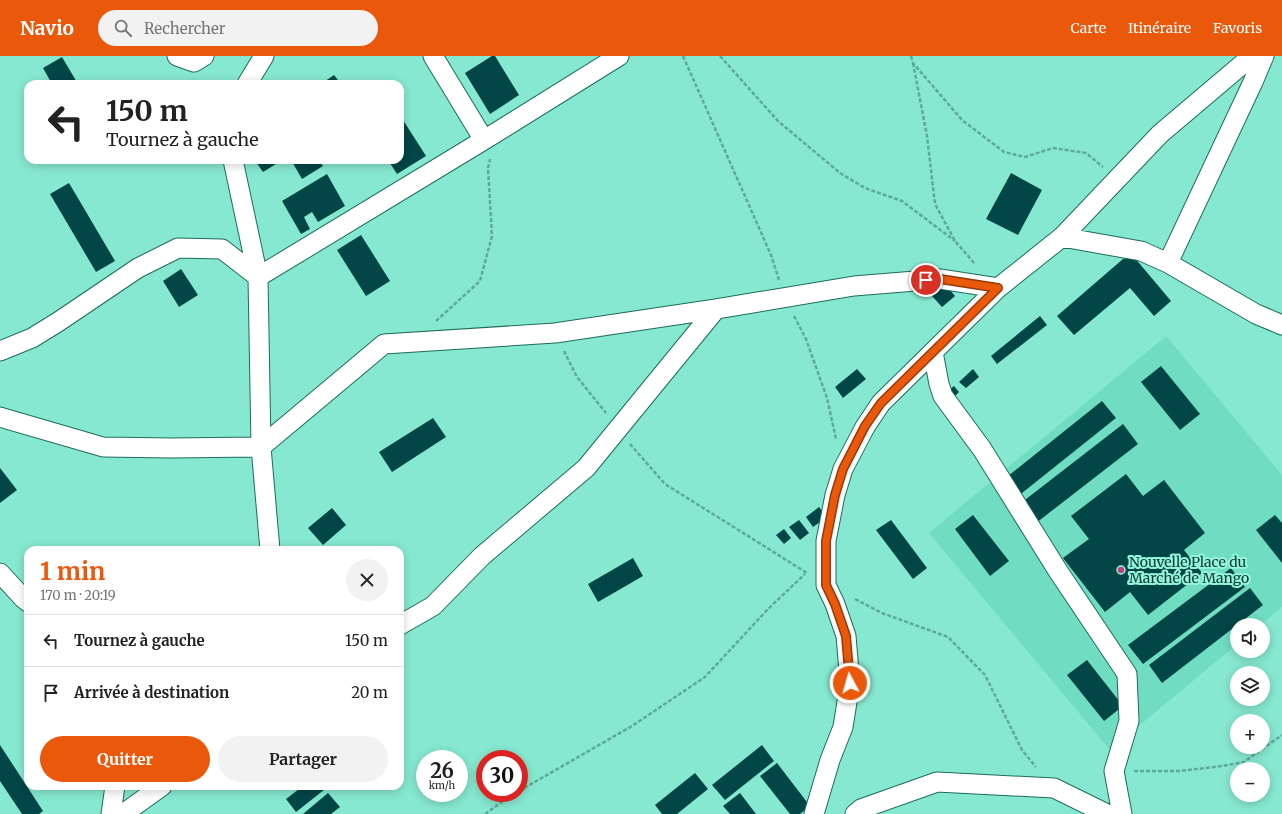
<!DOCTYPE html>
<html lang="fr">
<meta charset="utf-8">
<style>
body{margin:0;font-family:Merriweather,serif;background:#f2f2f2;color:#222;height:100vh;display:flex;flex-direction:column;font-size:15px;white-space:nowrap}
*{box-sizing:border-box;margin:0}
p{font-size:13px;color:#767676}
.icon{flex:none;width:22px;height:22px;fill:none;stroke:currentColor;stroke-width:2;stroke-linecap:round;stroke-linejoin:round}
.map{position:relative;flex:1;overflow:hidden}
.drawer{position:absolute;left:24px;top:490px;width:380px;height:244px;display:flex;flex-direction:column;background:#fff;border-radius:12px;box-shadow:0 2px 10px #0003}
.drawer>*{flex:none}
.banner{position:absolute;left:24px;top:24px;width:380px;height:84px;border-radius:12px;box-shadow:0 2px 10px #0003;background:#fff;color:#222;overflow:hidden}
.controls{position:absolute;left:1230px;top:562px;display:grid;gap:8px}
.controls a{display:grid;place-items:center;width:40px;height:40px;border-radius:50%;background:#fff;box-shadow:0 2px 10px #0003;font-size:20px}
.speed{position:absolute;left:416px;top:694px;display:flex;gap:8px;font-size:20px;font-weight:700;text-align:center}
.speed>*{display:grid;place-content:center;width:52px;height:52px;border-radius:50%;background:#fff;box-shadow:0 2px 10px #0003;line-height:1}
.speed small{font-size:10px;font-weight:400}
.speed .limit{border:6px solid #d22;background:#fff;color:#111}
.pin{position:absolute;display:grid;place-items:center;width:34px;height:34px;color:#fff;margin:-17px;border:2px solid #fff;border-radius:50%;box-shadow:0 1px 4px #0007}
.me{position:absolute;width:44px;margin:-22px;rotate:354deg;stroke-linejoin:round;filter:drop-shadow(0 0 3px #0008)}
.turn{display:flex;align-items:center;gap:14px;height:84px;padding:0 16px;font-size:18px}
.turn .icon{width:52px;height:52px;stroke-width:2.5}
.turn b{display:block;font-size:28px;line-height:34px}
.round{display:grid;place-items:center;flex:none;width:42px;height:42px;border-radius:21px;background:#f2f2f2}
.head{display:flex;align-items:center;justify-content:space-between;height:68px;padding:0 16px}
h1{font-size:24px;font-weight:700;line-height:30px;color:#ea580c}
.primary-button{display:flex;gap:8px;margin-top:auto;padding:8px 16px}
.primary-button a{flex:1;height:46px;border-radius:24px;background:#ea580c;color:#fff;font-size:16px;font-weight:700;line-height:46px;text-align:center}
.primary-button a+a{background:#f2f2f2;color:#222}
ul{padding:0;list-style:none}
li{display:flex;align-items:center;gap:12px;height:52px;padding:0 16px;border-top:1px solid #e0e0e0}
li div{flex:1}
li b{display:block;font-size:15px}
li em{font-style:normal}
header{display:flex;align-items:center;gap:24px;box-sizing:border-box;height:56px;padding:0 20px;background:#ea580c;color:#fff}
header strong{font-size:19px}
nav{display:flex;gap:22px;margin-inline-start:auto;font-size:14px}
.search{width:280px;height:36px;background:#f2f2f2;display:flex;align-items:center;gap:10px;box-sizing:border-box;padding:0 14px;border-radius:22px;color:#767676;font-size:15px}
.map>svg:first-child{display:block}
</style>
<header>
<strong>Navio</strong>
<div class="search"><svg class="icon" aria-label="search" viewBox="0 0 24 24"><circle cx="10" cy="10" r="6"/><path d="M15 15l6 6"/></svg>Rechercher</div>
<nav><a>Carte</a><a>Itinéraire</a><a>Favoris</a></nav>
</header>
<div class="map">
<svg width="1282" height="758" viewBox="0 0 1282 758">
<rect width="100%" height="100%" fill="#86e8d0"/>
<path fill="#70dcc2" d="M1166,280L1282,419V551L1260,569H1237V588L1110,694L929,477Z"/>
<path fill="#034647" d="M492,0H495L519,39L490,58L465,17Z
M62,1L78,28H52L43,12Z
M334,19L341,28H321Z
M403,64L426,100L397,118L388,104H400V66Z
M260,104H273L276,108L263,116L256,106Z
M291,104H319L323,110L302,123Z
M1011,117L1042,134L1018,179L986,163Z
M327,118L345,150L318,166L312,156L304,161L310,173L301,178L282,145Z
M69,127L115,205L96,216L50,138Z
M361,179L390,225L366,240L337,194Z
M1134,201L1171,245L1154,260L1130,232L1074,279L1057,260L1123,203Z
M181,213L198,239L179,251L163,225Z
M946,229L955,240L942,251L932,240Z
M1040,260L1047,269L997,308L991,300Z
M1161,310L1200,358L1180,374L1141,326Z
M857,313L866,323L843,342L835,331Z
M973,313L979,321L966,332L959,326Z
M954,330L959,336L950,345L944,338Z
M1102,345L1116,362L1017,441L1003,424Z
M433,362L446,381L392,416L379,396Z
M1123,368L1138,388L1036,467L1021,447Z
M0,412L17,434L0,447Z
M1126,418L1143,440L1164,424L1205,477L1184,494L1202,517L1148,559L1130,536L1105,556L1063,502L1089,483L1071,460Z
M819,451L827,461L813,471L806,461Z
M332,452L346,469L323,489L308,472Z
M973,459L1009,505L990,520L955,473Z
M1275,459L1282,467V507L1256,474Z
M799,464L809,477L800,484L789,471Z
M891,464L927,512L913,523L876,474Z
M784,473L791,482L784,488L776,479Z
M633,502L643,520L598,546L588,528Z
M1231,512L1245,531L1143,608L1128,589Z
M1250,532L1263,549L1162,627L1149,609Z
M1087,604L1123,650L1104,665L1067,619Z
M0,689L43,755L39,758H22L0,725Z
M762,689L774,705L725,744L712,729Z
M777,707L810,750L800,758H790L760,720Z
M695,717L708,733L677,758H662L655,749Z
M303,730H329L296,756L286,743Z
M328,737L340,751L331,758H303Z
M740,737L756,758H730L723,750Z"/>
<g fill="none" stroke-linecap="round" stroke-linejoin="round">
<g stroke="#1d6c5c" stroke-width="21">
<path id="street" d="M177,0L194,6L204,0
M433,0L484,84
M247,28L264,0
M233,104L258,221L261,391L270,494
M1062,181L1141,195L1168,207L1256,258L1282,269
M1168,207L1253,26L1264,0
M0,295L32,282L58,266L138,212L178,192L222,193L258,221L484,84L619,0
M933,296L939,328L943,340L982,393L1058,515L1127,618L1129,665L1114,715L1122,758
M0,361L103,391L172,392L261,391L384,288L555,277L716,253L854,230L940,223L998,232
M0,517L23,542L28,546
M400,569L433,550L482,500L586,412L716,253
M111,758L115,730
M123,758L162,730
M814,758L830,704L843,671L850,627L846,580L835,548L826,529V485L835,439L843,413L865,371L881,347L998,232L1062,181L1160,78L1252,0
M855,758L861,753L937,726L1054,732L1107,758"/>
</g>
<path stroke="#5cab98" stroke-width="2.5" stroke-dasharray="4 2" stroke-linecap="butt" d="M683,0L771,199L779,224
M720,0L778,65L840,117L865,132L902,145L955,185
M911,0L913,7L962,64L1004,96L1025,101L1053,92L1086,97L1103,111
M913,7L927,80L935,148L955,185L975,208
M794,260L806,283L827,342L836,383
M436,265L480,225L492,180L488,112L490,103
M564,295L577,321L606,357
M630,388L665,428L807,517
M855,543L882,557L948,581L985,619L1022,694L1036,711
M1134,715H1180L1222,710L1244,706L1282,679
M519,735L632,670L705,621L768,553L805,518
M485,758L506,743L516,737"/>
<use href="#street" stroke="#fff" stroke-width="19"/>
</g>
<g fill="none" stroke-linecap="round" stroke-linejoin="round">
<g stroke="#983908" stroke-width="10">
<path id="route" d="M850,627L846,580L835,548L826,529V485L835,439L843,413L865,370L881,347L998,232L940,223L926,224"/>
</g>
<use href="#route" stroke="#ea580c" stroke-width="7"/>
</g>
<circle fill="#c53e7d" stroke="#94f6dd" stroke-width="1.5" cx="1121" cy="514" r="4"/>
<g text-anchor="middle" stroke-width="4" stroke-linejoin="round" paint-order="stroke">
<g font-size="14" fill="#0f3a30" stroke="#94f6dd" text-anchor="start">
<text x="1129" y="511">Nouvelle Place du<tspan x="1129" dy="16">Marché de Mango</tspan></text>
</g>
</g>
</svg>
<div class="controls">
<a><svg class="icon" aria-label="sound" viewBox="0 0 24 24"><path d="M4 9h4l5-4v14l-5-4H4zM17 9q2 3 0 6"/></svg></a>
<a><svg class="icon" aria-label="layers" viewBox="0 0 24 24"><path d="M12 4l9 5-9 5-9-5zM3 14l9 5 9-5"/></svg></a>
<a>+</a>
<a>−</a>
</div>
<div class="speed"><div>26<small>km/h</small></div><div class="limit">30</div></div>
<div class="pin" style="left:926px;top:224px;background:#d93025"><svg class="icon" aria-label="arrive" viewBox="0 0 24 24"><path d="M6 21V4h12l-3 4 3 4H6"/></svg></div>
<svg class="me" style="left:850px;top:627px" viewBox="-20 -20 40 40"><circle r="17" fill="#ea580c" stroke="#fff" stroke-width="3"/><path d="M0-11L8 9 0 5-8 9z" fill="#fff"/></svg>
<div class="banner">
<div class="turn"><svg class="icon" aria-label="left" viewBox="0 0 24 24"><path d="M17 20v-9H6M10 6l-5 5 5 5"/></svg><div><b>150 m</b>Tournez à gauche</div></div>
</div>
<section class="drawer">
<div class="head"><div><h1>1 min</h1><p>170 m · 20:19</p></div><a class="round"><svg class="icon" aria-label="close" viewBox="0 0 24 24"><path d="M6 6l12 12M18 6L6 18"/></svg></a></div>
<ul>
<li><svg class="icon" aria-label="left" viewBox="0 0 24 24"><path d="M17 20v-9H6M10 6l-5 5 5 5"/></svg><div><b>Tournez à gauche</b></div><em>150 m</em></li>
<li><svg class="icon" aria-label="arrive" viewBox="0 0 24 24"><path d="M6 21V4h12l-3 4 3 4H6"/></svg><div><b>Arrivée à destination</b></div><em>20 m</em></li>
</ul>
<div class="primary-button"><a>Quitter</a><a>Partager</a></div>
</section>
</div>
